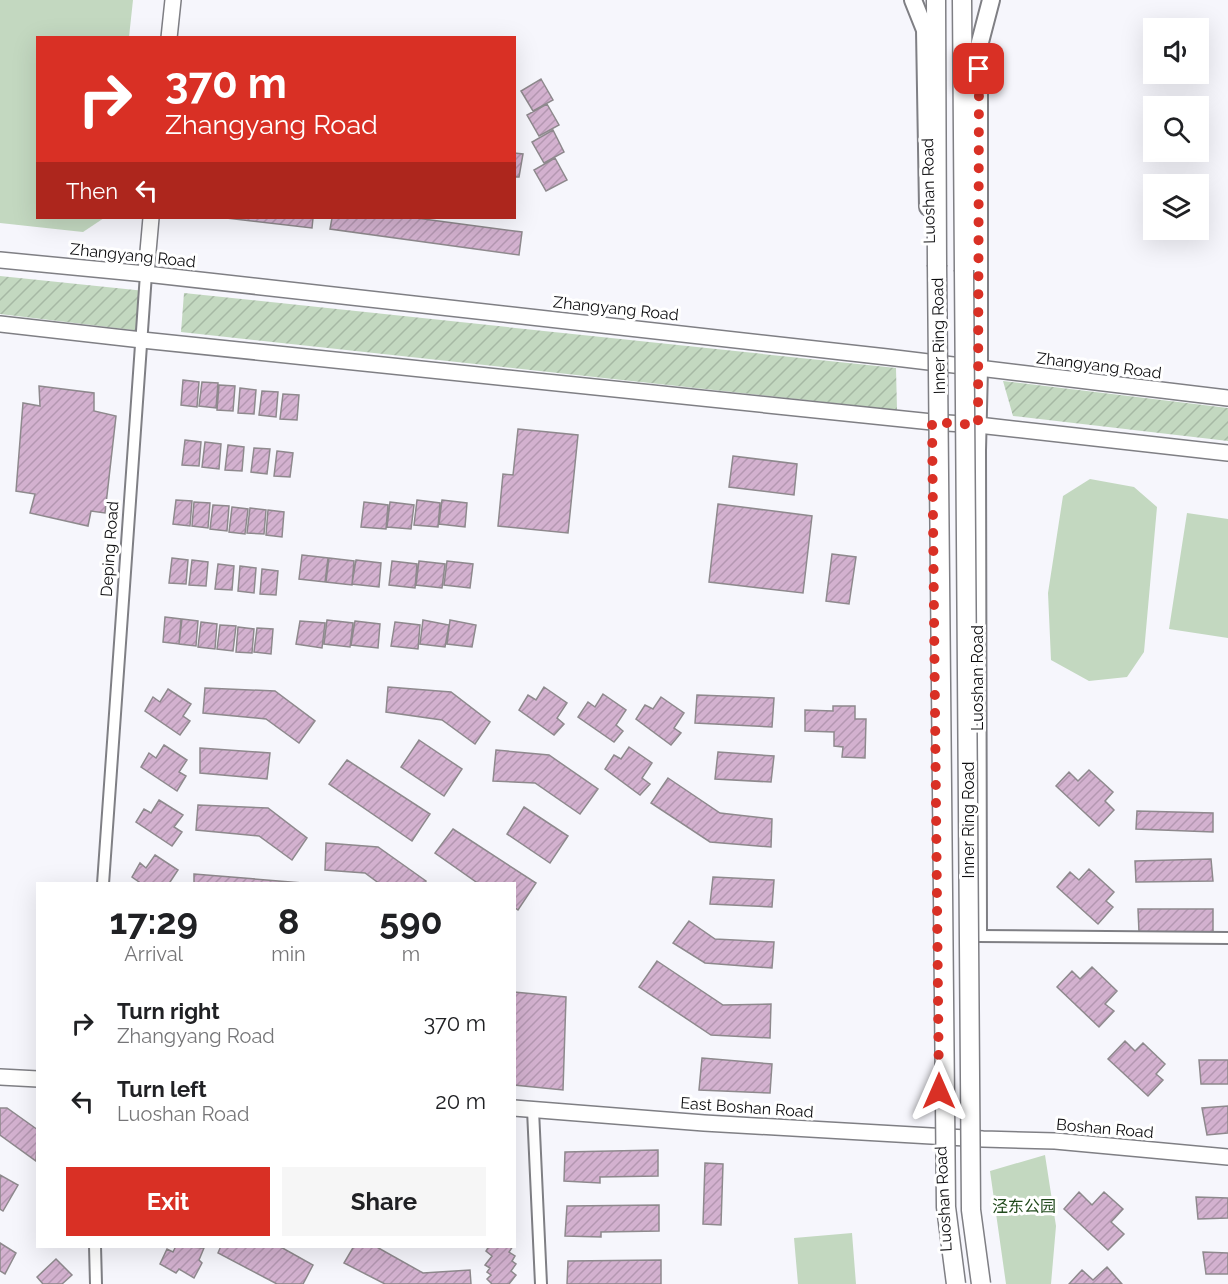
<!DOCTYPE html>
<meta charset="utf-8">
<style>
body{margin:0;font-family:Raleway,"Noto Sans SC",sans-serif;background:#f6f6f6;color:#202124;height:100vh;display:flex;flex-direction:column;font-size:22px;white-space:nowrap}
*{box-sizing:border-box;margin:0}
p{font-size:20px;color:#757577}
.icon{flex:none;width:33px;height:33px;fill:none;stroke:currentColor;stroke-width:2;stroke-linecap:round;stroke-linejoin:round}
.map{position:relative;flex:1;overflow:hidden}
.side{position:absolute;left:36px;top:882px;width:480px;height:366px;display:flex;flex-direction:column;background:#fff;border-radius:0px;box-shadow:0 6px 24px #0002}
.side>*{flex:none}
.top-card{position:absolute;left:36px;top:36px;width:480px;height:183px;border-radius:0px;box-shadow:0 6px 24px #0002;background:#d93025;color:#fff;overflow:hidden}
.fabs{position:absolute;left:1143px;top:18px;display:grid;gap:12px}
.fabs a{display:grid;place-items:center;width:66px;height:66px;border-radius:0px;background:#fff;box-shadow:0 6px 24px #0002;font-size:30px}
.pin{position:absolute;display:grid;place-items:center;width:51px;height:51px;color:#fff;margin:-26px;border-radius:12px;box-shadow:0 3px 9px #0006}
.me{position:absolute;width:66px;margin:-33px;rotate:0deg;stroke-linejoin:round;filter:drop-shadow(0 0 4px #0008)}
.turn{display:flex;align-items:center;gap:21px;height:126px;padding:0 30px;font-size:27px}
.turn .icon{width:78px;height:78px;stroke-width:2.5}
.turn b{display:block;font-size:42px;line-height:51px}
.then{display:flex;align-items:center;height:57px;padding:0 30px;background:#0003;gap:12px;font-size:22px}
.eta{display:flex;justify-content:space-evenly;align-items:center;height:102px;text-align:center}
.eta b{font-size:36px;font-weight:700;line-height:42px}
.cta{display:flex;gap:12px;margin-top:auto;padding:12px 30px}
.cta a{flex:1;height:69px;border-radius:0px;background:#d93025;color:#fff;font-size:24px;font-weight:700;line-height:69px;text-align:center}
.cta a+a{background:#f6f6f6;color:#202124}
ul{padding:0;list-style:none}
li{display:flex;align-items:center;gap:18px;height:78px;padding:0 30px}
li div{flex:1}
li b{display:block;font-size:22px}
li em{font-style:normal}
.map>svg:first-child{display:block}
</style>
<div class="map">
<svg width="1228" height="1284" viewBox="0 0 1228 1284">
<defs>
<pattern id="garden-furrows" width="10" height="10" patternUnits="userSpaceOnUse" patternTransform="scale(1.5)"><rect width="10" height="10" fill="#c3d8c0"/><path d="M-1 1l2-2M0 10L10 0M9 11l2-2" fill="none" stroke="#a6b8a4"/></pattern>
<pattern id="building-hatch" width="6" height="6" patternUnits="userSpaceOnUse" patternTransform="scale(1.5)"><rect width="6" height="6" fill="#d3b1cf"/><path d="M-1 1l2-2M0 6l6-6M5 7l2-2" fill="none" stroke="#b497b1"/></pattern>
</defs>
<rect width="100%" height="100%" fill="#f6f6fc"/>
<path fill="#c3d8c0" d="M0,0H133L129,37L38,38V218H104L83,232L0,223Z
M1090,479L1134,487L1157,507L1144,652L1127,677L1089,681L1051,660L1048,593L1063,496Z
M1187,513L1228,519V638L1169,629Z
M1045,1155L1056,1226L1051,1284H1006L990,1171Z
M852,1233L856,1284H798L794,1238Z"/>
<path fill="url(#garden-furrows)" d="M0,276L145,291L141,331L0,314Z
M184,293L896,368L897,410L181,332Z
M1003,381L1228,408V441L1013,416Z"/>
<path fill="url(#building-hatch)" stroke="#8e898d" stroke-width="1.5" d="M541,79L553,100L533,111L521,91Z
M547,104L559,125L539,136L527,115Z
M553,130L564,152L544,163L532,142Z
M514,153L523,154L519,177H514Z
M555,158L567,180L546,191L534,170Z
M226,218H313L312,228Z
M332,218H416L522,232L519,255L330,229Z
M183,380L199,382L197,407L181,405Z
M202,382L218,383L216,408L199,406Z
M219,385L235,386L233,411L217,410Z
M39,386L94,393V411L116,416L105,513L91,511L88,526L30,513L35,494L16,491L23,403L40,406Z
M240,388L256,390L254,414L238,413Z
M262,391L278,392L276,417L259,415Z
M283,394L299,395L297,420L280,419Z
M518,429L578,435L568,533L498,526L503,474L513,475Z
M185,440L201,442L199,466L182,465Z
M205,442L221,444L219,469L202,467Z
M228,445L244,447L242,471L225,470Z
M254,448L270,449L267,474L251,472Z
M277,451L293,453L290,477L274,476Z
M733,456L797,464L794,495L729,487Z
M176,500L192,501L190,526L173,524Z
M417,500L440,503L438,527L414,525Z
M442,500L467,503L465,527L439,524Z
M194,502L210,503L208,528L192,526Z
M364,502L388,505L386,529L361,527Z
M390,502L414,505L411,529L387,527Z
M718,504L812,516L803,593L709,582Z
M213,505L229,506L227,531L210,529Z
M232,507L248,509L245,534L229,532Z
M250,508L266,510L264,534L247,533Z
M268,510L284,512L282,537L266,535Z
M832,554L856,557L849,604L826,601Z
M302,555L328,558L325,582L299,579Z
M172,558L188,560L186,584L169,583Z
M329,558L354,561L352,585L326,582Z
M192,560L208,562L206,586L189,585Z
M356,560L381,563L379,587L352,584Z
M392,561L417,564L415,588L389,585Z
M419,561L445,564L442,588L416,585Z
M447,561L473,564L470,588L444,585Z
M218,564L234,566L232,590L215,589Z
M240,566L256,568L254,593L238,591Z
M262,569L278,571L276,595L260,594Z
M165,617L181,619L179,644L163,642Z
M182,619L198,621L196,646L179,644Z
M327,620L353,623L350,647L324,644Z
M423,620L449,625L445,647L420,644Z
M450,620L476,625L472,647L447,644Z
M300,621L325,623L322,648L296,644Z
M355,621L380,624L378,648L351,645Z
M201,622L217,624L215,649L198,647Z
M395,622L420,625L418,649L391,646Z
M220,625L236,626L233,651L217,649Z
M238,627L254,629L252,653L236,652Z
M257,628L273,629L271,654L254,652Z
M388,687L451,692L490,722L475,744L442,720L386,712Z
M544,687L567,703L557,718L564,724L554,735L519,710L528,695L536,700Z
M205,688L275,691L315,721L299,743L266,719L203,713Z
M168,689L191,704L183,716L190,721L180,735L145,711L153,697L160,702Z
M603,694L626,710L616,725L623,731L614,742L578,717L588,702L595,707Z
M697,695L774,698L772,727L695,723Z
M661,697L684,713L674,728L681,733L671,745L636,719L645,705L653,709Z
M833,706H855V719H866L865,758L842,757L843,747L834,746V732L805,731V710L833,711Z
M419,740L462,769L444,796L401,767Z
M164,745L187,760L179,772L186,776L177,791L141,767L149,753L156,758Z
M629,747L652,763L642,778L650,784L640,795L605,769L614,755L621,759Z
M200,748L270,753L267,779L200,773Z
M496,750L549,755L598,789L580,814L535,783L493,781Z
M718,752L774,756L771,782L715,779Z
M347,760L430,814L412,841L329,784Z
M1089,770L1113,792L1105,801L1114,810L1099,826L1056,786L1069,772L1078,781Z
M668,778L720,813L772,819L771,847L710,842L651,803Z
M159,800L183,815L174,827L182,832L172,846L136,822L144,809L151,813Z
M198,805L268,808L307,838L292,860L259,836L196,830Z
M524,807L568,836L550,863L507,834Z
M1137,811L1213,813V832L1136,829Z
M453,829L536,883L518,910L514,907V884H479L435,853Z
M326,843L378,847L426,881L423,884H380L365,873L325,870Z
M155,855L178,870L170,882L172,884H142L132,877L140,863L146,868Z
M1211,859L1213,881L1136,882L1135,861Z
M1089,869L1114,892L1106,901L1113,907L1098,924L1057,887L1070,872L1079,880Z
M194,874L303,883L194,884Z
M713,877L774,880L772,907L710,904Z
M1138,909H1213V933L1139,932Z
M689,921L715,939L774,942L772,968L705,963L673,943Z
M657,961L723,1005L771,1004L770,1038L711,1035L639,987Z
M1092,967L1117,991L1105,1004L1114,1011L1099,1027L1057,987L1072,971L1080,979Z
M514,992L566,997L563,1090L514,1085Z
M1125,1041L1135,1051L1143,1043L1165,1064L1156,1074L1163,1080L1148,1096L1108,1059Z
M702,1058L772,1064L770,1093L699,1090Z
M1199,1060H1228V1084H1201Z
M1228,1106V1133L1207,1135L1202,1108Z
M0,1108H7L38,1130L36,1161L0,1135Z
M658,1150V1176L600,1177V1183L564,1181L565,1152Z
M705,1163L723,1164L721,1225L703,1224Z
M0,1175L18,1185L3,1211L0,1209Z
M1079,1192L1092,1205L1104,1192L1123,1209L1111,1222L1124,1234L1108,1250L1064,1209Z
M1196,1197L1228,1198V1218L1198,1219Z
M659,1205V1231L601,1232V1237L565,1236L567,1206Z
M0,1243L16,1253L5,1274L0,1271Z
M176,1246L204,1248L199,1260L202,1263L194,1278L179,1269L176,1273L160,1264L167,1249L173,1252Z
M221,1246H279L313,1265L303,1284H277L218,1253Z
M354,1246H375L423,1273L470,1270L471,1284H385L344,1263Z
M489,1246H513L509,1252L515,1256L512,1261L516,1264L511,1271L516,1275L509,1284H492L487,1279L491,1275L487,1272L490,1268L485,1265L492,1256L486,1251Z
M1203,1252L1228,1253V1274H1206Z
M56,1259L72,1275L62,1284H43L37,1277Z
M661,1260V1284H567L568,1261Z
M1107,1267L1122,1284H1069L1082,1270L1093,1280Z"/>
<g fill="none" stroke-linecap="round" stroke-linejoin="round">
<g stroke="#7f7f84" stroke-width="14">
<path id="street" d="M103,884L146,274
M978,936L1228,938
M533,1110L541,1284
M95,1246L96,1284"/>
</g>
<g stroke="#7f7f84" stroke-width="18">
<path id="secondary" d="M169,38L173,0
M0,260L146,274L887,357L1228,398
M146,274L151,218
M0,324L142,340L932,422L978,425L1228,453
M0,1077L38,1079
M514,1108L704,1123L983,1139L1055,1141L1228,1157"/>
</g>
<g stroke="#7f7f84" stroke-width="20">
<path id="primary" d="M913,0L925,30L928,207
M978,931L977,450L979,369V46L991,0"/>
</g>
<g stroke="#7f7f84" stroke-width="21">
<path id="highway" d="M936,0L937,265
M962,0L964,270"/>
</g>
<use href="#street" stroke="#fff" stroke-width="10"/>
<use href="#secondary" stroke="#fff" stroke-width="15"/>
<use href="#primary" stroke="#fff" stroke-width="16"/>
<use href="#highway" stroke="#fff" stroke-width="18"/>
<g stroke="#7f7f84" stroke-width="21" stroke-linecap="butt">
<path id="highway-bridge" d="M937,265L946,1207L956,1284
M964,270L971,1210L981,1284"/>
</g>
<use href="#highway-bridge" stroke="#fff" stroke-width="18"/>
</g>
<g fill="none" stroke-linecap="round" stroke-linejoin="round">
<path stroke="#d93025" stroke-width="10" stroke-dasharray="0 18" d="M939,1091L932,422L978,425L979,69"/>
</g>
<g text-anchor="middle" stroke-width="6" stroke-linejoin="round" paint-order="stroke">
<g font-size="16" fill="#0d0d0f" stroke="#fff">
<text transform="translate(928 191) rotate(-91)" y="6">Luoshan Road</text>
<text transform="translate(133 255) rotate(6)" y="6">Zhangyang Road</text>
<text transform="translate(616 308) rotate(6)" y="6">Zhangyang Road</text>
<text transform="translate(938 336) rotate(-91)" y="6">Inner Ring Road</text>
<text transform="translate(1099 365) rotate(7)" y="6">Zhangyang Road</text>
<text transform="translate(109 549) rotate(-86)" y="6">Deping Road</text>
<text transform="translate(977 678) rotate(-90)" y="6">Luoshan Road</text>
<text transform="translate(968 820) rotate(-90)" y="6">Inner Ring Road</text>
<text transform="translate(747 1107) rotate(4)" y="6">East Boshan Road</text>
<text transform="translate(1105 1128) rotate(5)" y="6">Boshan Road</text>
<text transform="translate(943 1199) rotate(-93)" y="6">Luoshan Road</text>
</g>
<g font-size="16" fill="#214a1c" stroke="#fff">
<text x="1024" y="1212">泾东公园</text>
</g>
</g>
</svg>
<div class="fabs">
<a><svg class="icon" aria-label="sound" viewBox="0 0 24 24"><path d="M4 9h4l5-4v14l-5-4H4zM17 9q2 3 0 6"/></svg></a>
<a><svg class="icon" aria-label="search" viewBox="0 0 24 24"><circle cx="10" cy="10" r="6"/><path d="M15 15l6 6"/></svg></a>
<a><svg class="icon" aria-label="layers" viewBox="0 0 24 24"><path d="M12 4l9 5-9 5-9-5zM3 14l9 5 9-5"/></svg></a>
</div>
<div class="pin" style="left:979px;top:69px;background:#d93025"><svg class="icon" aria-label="arrive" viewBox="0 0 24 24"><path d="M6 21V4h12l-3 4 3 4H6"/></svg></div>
<svg class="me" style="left:939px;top:1091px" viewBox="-20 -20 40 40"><path d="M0-17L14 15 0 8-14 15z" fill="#d93025" stroke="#fff" stroke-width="4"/></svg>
<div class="top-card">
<div class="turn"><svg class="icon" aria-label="right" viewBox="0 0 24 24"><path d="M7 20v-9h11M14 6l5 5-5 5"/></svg><div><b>370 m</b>Zhangyang Road</div></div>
<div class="then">Then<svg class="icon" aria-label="left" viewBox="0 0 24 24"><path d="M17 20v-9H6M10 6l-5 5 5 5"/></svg></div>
</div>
<section class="side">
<div class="eta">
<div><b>17:29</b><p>Arrival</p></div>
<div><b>8</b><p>min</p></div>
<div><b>590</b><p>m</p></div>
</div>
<ul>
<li><svg class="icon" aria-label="right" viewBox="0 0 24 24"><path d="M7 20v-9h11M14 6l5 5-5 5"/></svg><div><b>Turn right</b><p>Zhangyang Road</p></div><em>370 m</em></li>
<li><svg class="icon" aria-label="left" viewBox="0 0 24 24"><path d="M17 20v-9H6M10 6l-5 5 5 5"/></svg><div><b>Turn left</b><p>Luoshan Road</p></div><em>20 m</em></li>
</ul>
<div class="cta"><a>Exit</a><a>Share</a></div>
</section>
</div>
